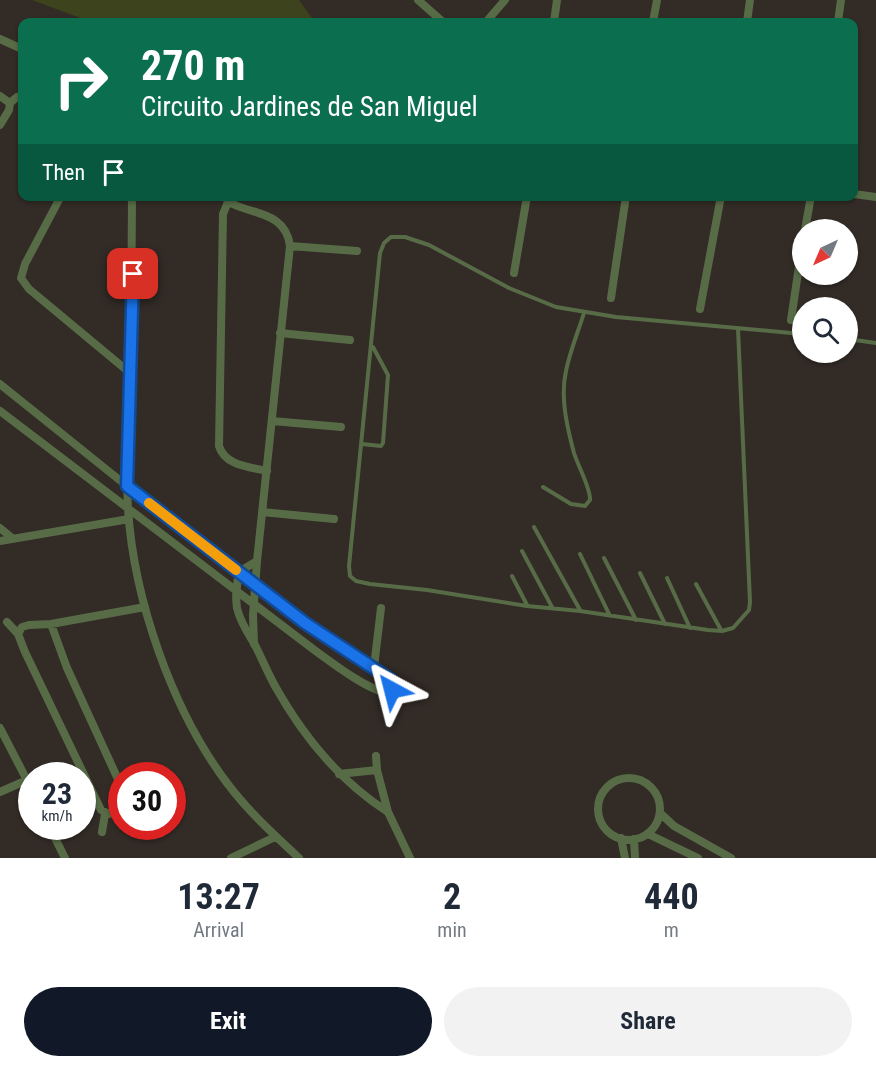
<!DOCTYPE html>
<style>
body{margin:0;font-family:"Roboto Condensed",sans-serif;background:#f2f2f3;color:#1f2937;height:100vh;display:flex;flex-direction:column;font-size:22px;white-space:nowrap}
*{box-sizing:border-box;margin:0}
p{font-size:20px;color:#747a83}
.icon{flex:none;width:33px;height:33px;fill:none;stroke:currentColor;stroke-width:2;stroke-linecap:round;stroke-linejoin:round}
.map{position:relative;height:858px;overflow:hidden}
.panel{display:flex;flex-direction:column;background:#fff;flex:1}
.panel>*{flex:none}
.guide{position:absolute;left:18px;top:18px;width:840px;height:183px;border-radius:12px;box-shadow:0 2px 4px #0004;background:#0b6e4f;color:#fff;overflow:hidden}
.needle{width:39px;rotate:224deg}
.buttons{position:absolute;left:792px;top:219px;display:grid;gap:12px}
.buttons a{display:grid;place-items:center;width:66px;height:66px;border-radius:50%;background:#fff;box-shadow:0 2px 4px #0004;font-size:30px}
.speed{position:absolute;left:18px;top:762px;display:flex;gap:12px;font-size:30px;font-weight:700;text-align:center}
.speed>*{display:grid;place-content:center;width:78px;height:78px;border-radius:50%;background:#fff;box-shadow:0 2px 4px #0004;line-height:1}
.speed small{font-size:15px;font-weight:400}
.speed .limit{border:9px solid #d22;background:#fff;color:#111}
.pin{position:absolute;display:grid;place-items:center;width:51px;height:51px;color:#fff;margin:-26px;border-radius:12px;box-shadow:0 3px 9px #0006}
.me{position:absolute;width:66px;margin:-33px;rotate:322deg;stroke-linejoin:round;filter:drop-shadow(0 0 4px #0008)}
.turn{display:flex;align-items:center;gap:21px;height:126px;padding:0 24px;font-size:27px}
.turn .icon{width:78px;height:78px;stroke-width:2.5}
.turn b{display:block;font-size:42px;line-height:51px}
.then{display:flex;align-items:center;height:57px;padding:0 24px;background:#0003;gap:12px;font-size:22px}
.eta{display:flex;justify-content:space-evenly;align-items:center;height:102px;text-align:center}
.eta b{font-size:36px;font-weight:700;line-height:42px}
.action{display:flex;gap:12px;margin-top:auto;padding:12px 24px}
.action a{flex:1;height:69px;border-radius:36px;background:#111827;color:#fff;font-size:24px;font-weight:700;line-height:69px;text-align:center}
.action a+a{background:#f2f2f3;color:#1f2937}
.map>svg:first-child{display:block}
</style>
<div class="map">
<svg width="876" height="858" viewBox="0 0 876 858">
<rect width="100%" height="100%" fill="#322b26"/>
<path fill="#3d431c" d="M32,0H299L315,22H91Z"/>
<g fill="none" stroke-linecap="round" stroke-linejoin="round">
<path stroke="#576c46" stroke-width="4" d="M738,329L750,602L749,610L733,628L722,631L708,630L580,611L527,606L427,590L370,584L356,581L350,576L349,566L380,253L384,243L391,237H405L429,245L509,288L556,307L616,317L802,334
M848,339L876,343
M362,444L381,446L383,443L388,375L373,347
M543,487L571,504L585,506L590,500C591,489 578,466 574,453C567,427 560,397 566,371C570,351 578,332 584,313
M534,527L580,610
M522,551L552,607
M580,554L610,616
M604,558L636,620
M640,573L665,624
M512,576L527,605
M667,578L690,628
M696,584L721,630"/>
<path stroke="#576c46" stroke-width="8" d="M418,0L443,22
M486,22L505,0
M554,22L557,0
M653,22L657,0
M747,22L750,0
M838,22L841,0
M0,39L22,49
M0,96L10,103
M0,125L9,110L10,103L17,97
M854,194L876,197
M61,196L25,264L21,278L29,289L130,373
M132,196C132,271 131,344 130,418C129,449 126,479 128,509C134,600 172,710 227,783C248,811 273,834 299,858
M224,196C238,217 285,205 290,246L257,561L253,615L254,644
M228,202L223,214L219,446C225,466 250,467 267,471
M805,230L811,196
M290,246L357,251
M514,273L527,196
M611,298L626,196
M700,309L721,196
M791,320L802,246
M280,333L350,340
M0,384L127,486L284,606L327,639L391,679L393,683L392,690L388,693C367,690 331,662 313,649L0,411
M272,421L341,427
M262,512L334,519
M0,528L12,538
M0,541L129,519
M257,561L239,572C237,584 235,595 237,608C240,622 248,633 255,645C262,659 268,673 275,686C303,736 339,781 388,812
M7,622L18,634L25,652L101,810L109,814L122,810
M51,624L67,668L122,788
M18,634L22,627L29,625L51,624L145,607
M374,667L381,608
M0,728L32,790
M376,756L377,770L388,812L410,858
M339,774L377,770
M598 809a31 31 0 1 1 62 0a31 31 0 1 1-62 0Z
M0,792L27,780
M660,813L674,826L731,858
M49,826L65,858
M102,832L105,814
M648,834L698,858
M621,838L625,858
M634,839L635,858
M231,858L275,837"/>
</g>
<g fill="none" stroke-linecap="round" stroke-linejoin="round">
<g stroke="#114b97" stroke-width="15">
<path id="route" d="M133,274L127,486L305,623L390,679L393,683L392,690"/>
</g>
<use href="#route" stroke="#1a73e8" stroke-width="10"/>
<path stroke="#f59e0b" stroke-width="10" d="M149,503L236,570"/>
</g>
</svg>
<div class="buttons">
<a><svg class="needle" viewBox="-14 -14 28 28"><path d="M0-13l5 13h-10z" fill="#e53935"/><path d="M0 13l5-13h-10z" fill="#747a83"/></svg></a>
<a><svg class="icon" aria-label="search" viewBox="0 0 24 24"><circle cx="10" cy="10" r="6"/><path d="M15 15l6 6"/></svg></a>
</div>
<div class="speed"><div>23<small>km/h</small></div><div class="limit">30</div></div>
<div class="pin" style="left:133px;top:274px;background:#d93025"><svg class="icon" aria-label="arrive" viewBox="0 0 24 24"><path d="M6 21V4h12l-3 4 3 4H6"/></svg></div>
<svg class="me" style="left:392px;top:690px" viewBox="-20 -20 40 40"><path d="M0-17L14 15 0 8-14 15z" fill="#1a73e8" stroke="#fff" stroke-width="4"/></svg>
<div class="guide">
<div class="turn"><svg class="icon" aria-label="right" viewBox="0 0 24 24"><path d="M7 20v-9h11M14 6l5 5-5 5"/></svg><div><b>270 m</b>Circuito Jardines de San Miguel</div></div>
<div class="then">Then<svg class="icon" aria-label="arrive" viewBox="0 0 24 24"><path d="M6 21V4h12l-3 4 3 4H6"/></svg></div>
</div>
</div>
<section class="panel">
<div class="eta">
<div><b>13:27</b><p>Arrival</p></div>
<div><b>2</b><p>min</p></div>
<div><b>440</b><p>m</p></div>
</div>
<div class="action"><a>Exit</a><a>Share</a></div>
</section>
